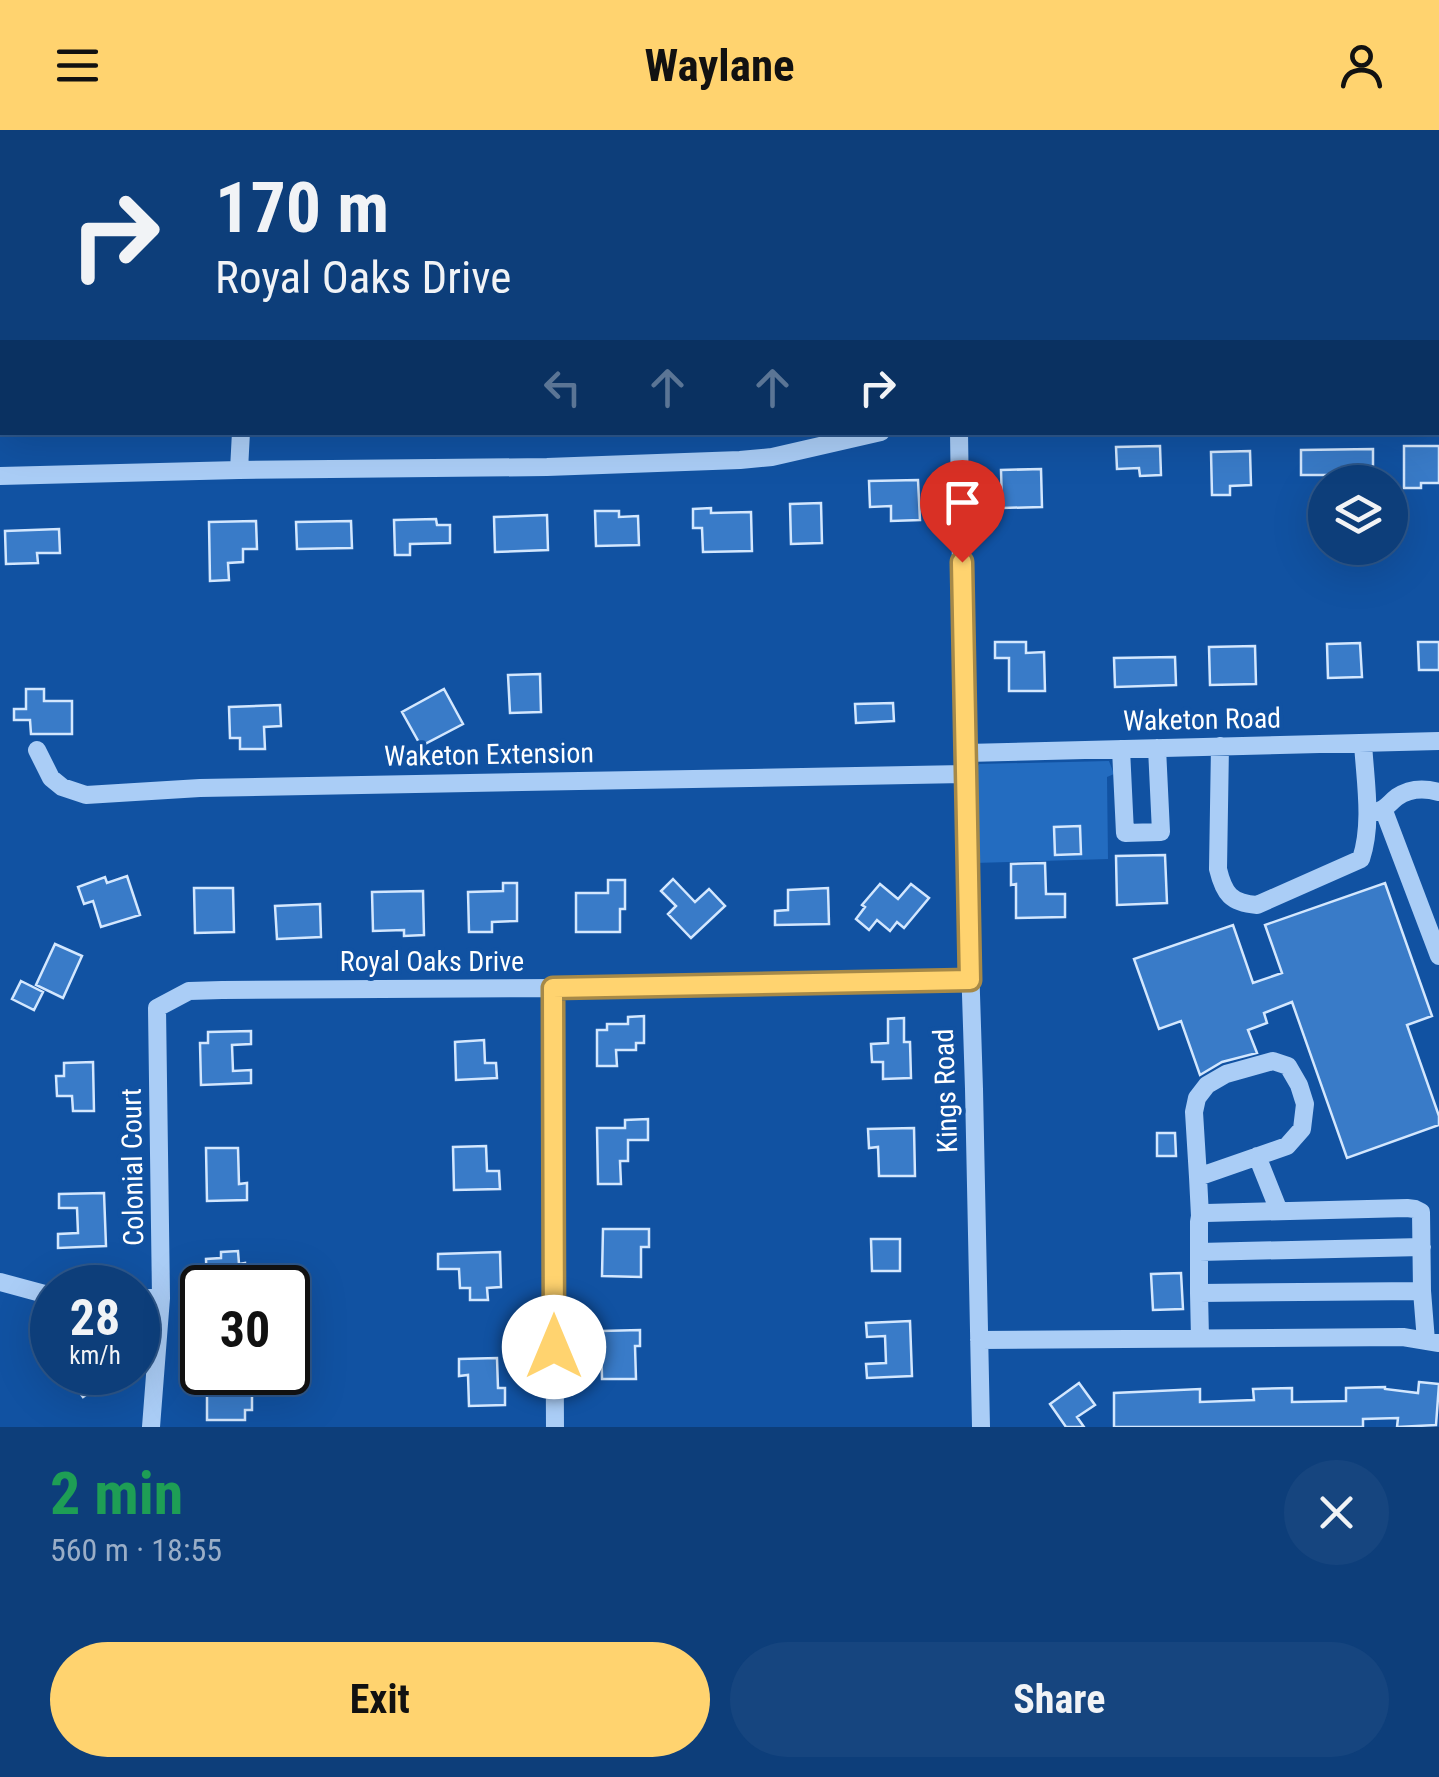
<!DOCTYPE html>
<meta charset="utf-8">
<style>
body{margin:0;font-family:"Roboto Condensed",sans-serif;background:#16457f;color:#f1f3f6;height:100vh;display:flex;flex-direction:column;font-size:38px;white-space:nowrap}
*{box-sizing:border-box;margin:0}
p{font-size:32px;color:#9aaec7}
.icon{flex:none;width:55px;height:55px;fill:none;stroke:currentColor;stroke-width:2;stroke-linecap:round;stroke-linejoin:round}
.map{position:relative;height:1297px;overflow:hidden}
.sheet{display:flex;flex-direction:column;background:#0d3e7a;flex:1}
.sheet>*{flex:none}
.guide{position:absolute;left:0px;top:0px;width:1440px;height:305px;box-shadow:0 10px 40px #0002,0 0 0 2px #2d578b;background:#0d3e7a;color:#f1f3f6;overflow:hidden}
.tools{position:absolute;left:1308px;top:335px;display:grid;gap:20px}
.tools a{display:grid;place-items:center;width:100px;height:100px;border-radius:50%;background:#0d3e7a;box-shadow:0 10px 40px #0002,0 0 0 2px #2d578b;font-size:50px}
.speed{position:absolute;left:30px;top:1135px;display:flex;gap:20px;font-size:50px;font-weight:700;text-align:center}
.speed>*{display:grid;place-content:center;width:130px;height:130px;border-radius:50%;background:#0d3e7a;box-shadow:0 10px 40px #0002,0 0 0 2px #2d578b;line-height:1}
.speed small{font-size:25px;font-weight:400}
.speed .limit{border:5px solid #111;border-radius:15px;background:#fff;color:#111}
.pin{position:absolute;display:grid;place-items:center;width:85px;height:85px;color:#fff;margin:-102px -42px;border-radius:50% 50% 50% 0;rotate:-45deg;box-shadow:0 0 10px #0007}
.pin .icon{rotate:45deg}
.me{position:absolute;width:110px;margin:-55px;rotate:0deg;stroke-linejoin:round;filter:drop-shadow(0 0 8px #0008)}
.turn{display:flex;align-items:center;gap:35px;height:210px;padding:0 50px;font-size:45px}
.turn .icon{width:130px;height:130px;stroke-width:2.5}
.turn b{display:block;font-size:70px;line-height:85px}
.lanes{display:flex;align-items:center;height:95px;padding:0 50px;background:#0003;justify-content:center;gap:50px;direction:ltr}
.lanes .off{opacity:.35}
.round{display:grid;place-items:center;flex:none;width:105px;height:105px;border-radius:52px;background:#16457f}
.headline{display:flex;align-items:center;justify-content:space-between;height:170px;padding:0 50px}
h1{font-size:60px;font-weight:700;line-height:75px;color:#1e9e55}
.action{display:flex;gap:20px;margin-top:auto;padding:20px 50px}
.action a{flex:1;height:115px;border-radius:60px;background:#ffd36f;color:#111;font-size:40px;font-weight:700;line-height:115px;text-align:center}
.action a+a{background:#16457f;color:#f1f3f6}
header{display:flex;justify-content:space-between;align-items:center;height:130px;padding:0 50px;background:#ffd36f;color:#111;font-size:45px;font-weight:700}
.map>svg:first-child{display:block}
</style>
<header><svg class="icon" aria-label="menu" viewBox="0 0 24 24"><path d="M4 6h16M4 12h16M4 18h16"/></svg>Waylane<svg class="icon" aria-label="person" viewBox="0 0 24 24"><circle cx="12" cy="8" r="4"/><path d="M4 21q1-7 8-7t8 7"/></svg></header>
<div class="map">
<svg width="1439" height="1297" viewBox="0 0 1439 1297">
<rect width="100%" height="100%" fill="#1152a2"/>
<path fill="#236cc0" d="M1109,631L1114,644L1107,647L1108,729L974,733L972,647L979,634Z"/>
<path fill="#397bc8" stroke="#d3e7fe" stroke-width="2.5" d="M1160,316L1161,345L1140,346L1139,338L1117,339L1116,317Z
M1404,316H1439V353H1421V358H1404Z
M1373,319V345H1301V320Z
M1250,321L1251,355L1230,356V365H1212L1211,322Z
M1041,339L1042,377L1002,378L1001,340Z
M918,350L920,390L891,391V376L870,377L869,351Z
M821,373L822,413L791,414L790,374Z
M711,378V383L751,382L752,421L703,422L702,398H693V379Z
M595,381H619V387L638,386L639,415L596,416Z
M547,385L548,420L495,422L494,387Z
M436,389L437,395H450V413L410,414V425H395L394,390Z
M256,391L257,419H243V432L228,433L229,450L210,451L209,392Z
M351,391L352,418L297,419L296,392Z
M59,399L60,423H37L38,433L6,434L5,401Z
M995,512H1026V523L1044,522L1045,561H1009V528H995Z
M1418,512H1439V540H1419Z
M1360,513L1362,547L1328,548L1327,514Z
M1255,516L1256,554L1210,555L1209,517Z
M1175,527L1176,555L1115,557L1114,528Z
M540,544L541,582L510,583L508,545Z
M26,559H44V571H72V604H31L30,590H14V579H26Z
M444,559L463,594L421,616L402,582Z
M893,573L894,591L856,593L855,574Z
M280,575L281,596L264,597L265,619H240V608H230L229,577Z
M1080,696L1081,724L1055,725L1054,697Z
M1165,725L1167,773L1117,775L1116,726Z
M1045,733L1046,764H1065V787L1016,788V754L1011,755V734Z
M127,746L140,785L101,797L93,771L84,774L78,757L105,747L107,753Z
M673,749L695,772L709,759L725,776L691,808L668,784L676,776L661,761Z
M608,750H625V779H620V802H576V763H608Z
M503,753H517V791L492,792V802H469L468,762L503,761Z
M1385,753L1432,886L1407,895L1439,986V995L1347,1028L1292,872L1264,883L1267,893L1248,900L1257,923L1222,932L1200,945L1181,891L1159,899L1134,829L1233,795L1253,853L1282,843L1265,795Z
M880,754L898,769L911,754L929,768L904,798L897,792L890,801L877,790L869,800L856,789L865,777L862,775Z
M194,758H233L234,802L195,803Z
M828,758L829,794L775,795V781L788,780V760Z
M423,761L424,805L404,806V800L373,801L372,762Z
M320,774L321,807L277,809L275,776Z
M55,814L82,826L63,868L36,855Z
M21,851L43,862L34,880L12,869Z
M644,886V913H636V920H616L617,936H597V900H607V894H628V887Z
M904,888V912H910L911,948L883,949V932H872L871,914L888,913V889Z
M251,901V914L232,915L233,941L251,940V953L201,955L200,913H208V902Z
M484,910L485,933H496L497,948L456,950L455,912Z
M93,932L94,981H73L72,966H57L56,946H64V933Z
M648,989V1010H628V1031H620L621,1054H598L597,998H625V990Z
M914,998L915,1046H879L878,1017L869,1018L868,999Z
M1157,1003H1175L1176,1026H1157Z
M486,1016L487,1041H499L500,1059L454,1060L453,1017Z
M206,1018H238L239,1054L247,1053V1070L207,1071Z
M104,1063L106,1116L58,1118V1104L78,1103L77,1078H59V1064Z
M603,1099H649V1117H641V1147L602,1146Z
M871,1109H900V1141H872Z
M238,1121L239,1134L245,1133L246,1154H228V1158H207L206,1129L221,1128V1122Z
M500,1122L501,1157L487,1158L488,1170H470V1158H460L459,1139H438V1124Z
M1181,1143L1183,1179L1153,1180L1151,1144Z
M910,1191L912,1246L867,1248L866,1234L886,1233L885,1206L867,1207L866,1193Z
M640,1200V1216H635L636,1249H602L601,1201Z
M497,1228L498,1258H505V1275L469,1276L468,1245L459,1246V1229Z
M65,1242H94L102,1254L83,1267Z
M207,1242H231V1255H252V1280H245V1290H207Z
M1419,1252L1439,1254L1436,1295L1397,1297L1398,1288L1363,1289V1297H1114V1263L1200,1259V1272L1254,1270L1253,1259L1292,1258V1272L1346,1271V1258L1385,1257V1259L1418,1263Z
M1079,1253L1095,1275L1077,1287L1084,1297H1066L1050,1274Z"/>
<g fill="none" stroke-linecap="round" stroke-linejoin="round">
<path stroke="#aacdf6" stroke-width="18" d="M414,0L421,2
M942,0V2
M1273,0V2
M362,2L364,0
M766,2L780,0
M1438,256H1439
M959,302L964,644L974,959L981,1297
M239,340L241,302
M0,346L239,340L547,337L740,330L772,327L881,302
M1220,616L1218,739C1224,764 1231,773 1257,775L1361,729C1373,693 1365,650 1363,613
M1121,619L1125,703L1161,702L1157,618
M37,620L51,648L62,657L86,665L200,658L964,644
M966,623L1439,611
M1384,681L1439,826
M1376,682C1387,679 1389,673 1397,667C1410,658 1425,658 1439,662
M553,858L555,1297
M1257,1026L1279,1081
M1198,1047L1287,1016L1302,999L1305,974L1299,955L1288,936L1273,931L1226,944L1207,955L1197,968L1194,982L1198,1047L1200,1086
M1199,1122L1422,1117
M0,1152L52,1166
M1199,1163V1092L1200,1086L1206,1083L1407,1078L1415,1079L1421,1082L1422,1161
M138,1168H161
M1200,1208L1199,1163L1422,1161L1426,1211
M979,1210L1403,1207L1439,1213
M151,1297L161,1168L157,878L189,861L222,860L553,858L970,850"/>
</g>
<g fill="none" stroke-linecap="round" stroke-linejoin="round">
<g stroke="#a68948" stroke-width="25">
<path id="route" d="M554,1217L553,858L970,850L962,432"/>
</g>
<use href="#route" stroke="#ffd36f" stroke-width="18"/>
</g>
<g text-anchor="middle" stroke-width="8" stroke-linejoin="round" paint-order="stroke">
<g font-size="28" fill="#fff" stroke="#1152a2">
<text transform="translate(1202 589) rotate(-1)" y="10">Waketon Road</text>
<text transform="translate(489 624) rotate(-1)" y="10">Waketon Extension</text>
<text x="432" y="841">Royal Oaks Drive</text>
<text transform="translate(945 961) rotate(-92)" y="10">Kings Road</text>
<text transform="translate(132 1037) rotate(-91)" y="10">Colonial Court</text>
</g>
</g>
</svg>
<div class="tools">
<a><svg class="icon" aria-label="layers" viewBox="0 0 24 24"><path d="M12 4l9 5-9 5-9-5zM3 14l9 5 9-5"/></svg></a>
</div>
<div class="speed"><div>28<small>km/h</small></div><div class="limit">30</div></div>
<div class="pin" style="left:962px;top:432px;background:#d93025"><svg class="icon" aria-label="arrive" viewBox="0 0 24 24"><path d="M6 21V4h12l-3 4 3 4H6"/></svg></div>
<svg class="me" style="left:554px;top:1217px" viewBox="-20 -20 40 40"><circle r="19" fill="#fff"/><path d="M0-13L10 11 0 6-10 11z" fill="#ffd36f"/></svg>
<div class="guide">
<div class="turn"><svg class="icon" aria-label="right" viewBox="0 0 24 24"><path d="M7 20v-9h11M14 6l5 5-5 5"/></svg><div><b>170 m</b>Royal Oaks Drive</div></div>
<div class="lanes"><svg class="icon off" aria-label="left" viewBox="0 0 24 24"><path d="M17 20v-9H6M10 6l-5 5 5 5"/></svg><svg class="icon off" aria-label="ahead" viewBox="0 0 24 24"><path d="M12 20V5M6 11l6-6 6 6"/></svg><svg class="icon off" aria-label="ahead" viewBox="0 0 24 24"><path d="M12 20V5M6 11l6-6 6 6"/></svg><svg class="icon" aria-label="right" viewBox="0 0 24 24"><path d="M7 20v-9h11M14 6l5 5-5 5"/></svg></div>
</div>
</div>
<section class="sheet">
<div class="headline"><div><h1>2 min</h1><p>560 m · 18:55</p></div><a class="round"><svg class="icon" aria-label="close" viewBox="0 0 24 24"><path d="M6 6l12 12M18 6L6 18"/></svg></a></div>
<div class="action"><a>Exit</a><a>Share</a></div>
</section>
